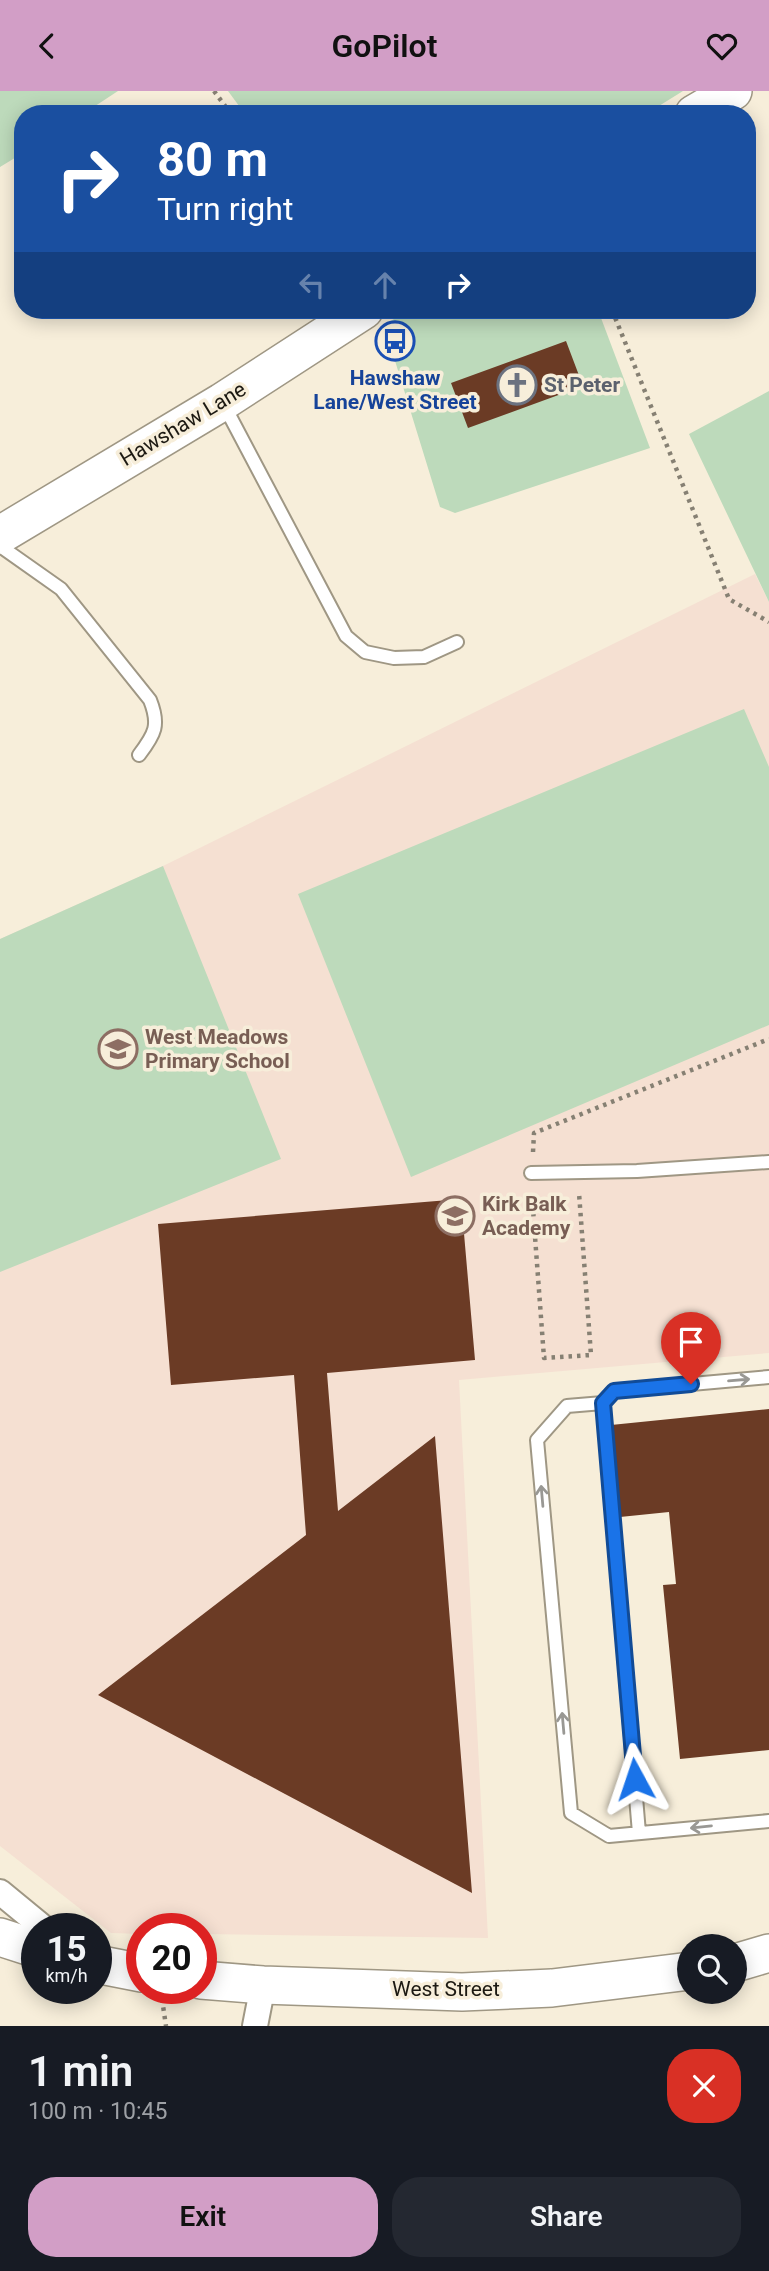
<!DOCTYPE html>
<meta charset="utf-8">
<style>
body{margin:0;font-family:Roboto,sans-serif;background:#242831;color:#f1f3f6;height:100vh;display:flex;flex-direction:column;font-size:26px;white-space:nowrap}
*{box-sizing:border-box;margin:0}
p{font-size:23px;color:#9ea1a6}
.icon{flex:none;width:38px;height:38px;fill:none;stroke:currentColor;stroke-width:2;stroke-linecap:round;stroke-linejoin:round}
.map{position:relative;height:1935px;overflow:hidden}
.side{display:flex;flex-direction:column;background:#171b24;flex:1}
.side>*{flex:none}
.banner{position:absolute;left:14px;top:14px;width:742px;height:214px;border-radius:28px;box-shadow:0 4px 18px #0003;background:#1a4fa0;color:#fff;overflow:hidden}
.tools{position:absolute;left:677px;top:1843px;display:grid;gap:14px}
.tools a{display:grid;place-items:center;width:70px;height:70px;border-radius:50%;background:#171b24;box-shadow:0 4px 18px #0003;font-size:35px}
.speed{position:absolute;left:21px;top:1822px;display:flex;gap:14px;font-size:35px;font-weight:700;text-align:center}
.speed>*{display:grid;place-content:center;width:91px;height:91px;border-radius:50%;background:#171b24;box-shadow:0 4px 18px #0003;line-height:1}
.speed small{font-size:18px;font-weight:400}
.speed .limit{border:10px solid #d22;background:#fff;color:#111}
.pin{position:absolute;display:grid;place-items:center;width:60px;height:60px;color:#fff;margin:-72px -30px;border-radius:50% 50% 50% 0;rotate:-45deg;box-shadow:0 0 7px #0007}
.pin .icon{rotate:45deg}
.me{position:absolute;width:77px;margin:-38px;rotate:355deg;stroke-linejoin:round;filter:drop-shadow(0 0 5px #0008)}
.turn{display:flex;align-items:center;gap:24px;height:147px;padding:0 28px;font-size:32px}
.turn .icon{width:91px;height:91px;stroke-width:2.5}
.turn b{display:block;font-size:49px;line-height:60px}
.lanes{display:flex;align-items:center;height:66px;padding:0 28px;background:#0003;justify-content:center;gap:35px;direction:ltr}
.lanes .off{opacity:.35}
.round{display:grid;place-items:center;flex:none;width:74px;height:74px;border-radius:28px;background:#242831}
.headline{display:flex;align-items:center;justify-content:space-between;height:119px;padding:0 28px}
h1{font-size:42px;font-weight:600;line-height:52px}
.button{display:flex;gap:14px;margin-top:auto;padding:14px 28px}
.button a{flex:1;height:80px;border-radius:28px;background:#d29ec6;color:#111;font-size:28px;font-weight:600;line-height:80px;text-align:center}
.button a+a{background:#242831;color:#f1f3f6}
header{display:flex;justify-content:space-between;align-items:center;height:91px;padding:0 28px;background:#d29ec6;color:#111;font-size:32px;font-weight:600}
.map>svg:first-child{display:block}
</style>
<header><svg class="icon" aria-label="back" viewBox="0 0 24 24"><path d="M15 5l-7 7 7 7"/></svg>GoPilot<svg class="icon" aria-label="heart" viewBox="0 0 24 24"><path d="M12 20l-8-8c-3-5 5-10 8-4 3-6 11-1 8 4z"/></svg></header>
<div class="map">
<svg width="769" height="1935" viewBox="0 0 769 1935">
<rect width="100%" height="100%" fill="#f7eeda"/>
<path fill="#f5e0d2" d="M755,483L769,511V1262L459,1289L488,1847L201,1843V1838H142V1843L111,1842L0,1755V848L163,775Z"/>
<path fill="#bddabb" d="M0,0H118L83,23H23V62L0,76Z
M228,0H683L646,23H245Z
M409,219H598L650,357L455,422L440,416L384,234Z
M769,300V511L689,343Z
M744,618L769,676V934L411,1086L298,803Z
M163,775L281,1068L0,1181V848Z"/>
<path fill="#6b3b25" d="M566,250L583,295L468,337L451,292Z
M461,1108L475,1269L327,1282L338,1420L435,1345L472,1802L98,1604L306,1444L294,1284L171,1294L158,1133Z
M769,1318V1659L680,1668L663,1494L676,1493L669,1421L620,1426L611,1334Z"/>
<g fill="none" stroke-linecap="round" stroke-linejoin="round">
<g stroke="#9f9784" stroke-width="16">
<path id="lane" d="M224,314L346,545L365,561L394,567L424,566L457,551
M0,455L61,498L150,609C160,634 155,643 139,664
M531,1082L637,1080L769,1071
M769,1286L614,1300L603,1312L567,1315L537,1349L571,1722L609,1745L769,1730
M603,1312L639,1742"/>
</g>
<g stroke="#9f9784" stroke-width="28">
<path id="street" d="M0,1801L45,1838
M255,1935L263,1894"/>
</g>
<g stroke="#9f9784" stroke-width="40">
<path id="secondary" d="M694,23L733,0
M0,444L222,311L364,219
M0,1846L37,1858
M735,1872L769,1862
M96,1873L142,1882
M201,1889L263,1894L462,1901L552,1897L690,1880"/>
</g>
<path stroke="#868073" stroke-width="4.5" stroke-dasharray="3.5 5" stroke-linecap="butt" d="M214,0L231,23
M612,219L729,508L769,531
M533,1061L534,1042L769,948
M532,1105L544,1267L591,1264L579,1102
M162,1908L166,1935"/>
<use href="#lane" stroke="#fff" stroke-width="12"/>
<use href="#street" stroke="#fff" stroke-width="24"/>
<use href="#secondary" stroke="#fff" stroke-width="37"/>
</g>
<defs><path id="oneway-shaft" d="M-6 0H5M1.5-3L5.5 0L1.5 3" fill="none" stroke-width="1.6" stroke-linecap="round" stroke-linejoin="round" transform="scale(1.75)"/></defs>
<g stroke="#999894">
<use href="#oneway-shaft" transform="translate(739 1289) rotate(-5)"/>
<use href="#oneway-shaft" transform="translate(542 1405) rotate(-95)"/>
<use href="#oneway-shaft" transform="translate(563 1632) rotate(-95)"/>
<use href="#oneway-shaft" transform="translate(701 1736) rotate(174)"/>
</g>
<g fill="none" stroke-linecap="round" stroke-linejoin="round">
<g stroke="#114b97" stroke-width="18">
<path id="route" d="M635,1688L603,1312L614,1300L691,1293"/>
</g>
<use href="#route" stroke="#1a73e8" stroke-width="12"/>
</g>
<defs>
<g id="bus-ring" transform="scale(2.0125)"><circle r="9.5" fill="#f7eeda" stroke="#1a4fb4" stroke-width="1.5"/><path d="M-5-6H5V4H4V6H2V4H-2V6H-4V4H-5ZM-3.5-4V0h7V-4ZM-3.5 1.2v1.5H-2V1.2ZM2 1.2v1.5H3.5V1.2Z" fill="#1a4fb4"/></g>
<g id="church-ring" transform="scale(2.0125)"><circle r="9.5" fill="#f7eeda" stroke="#6b7280" stroke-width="1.5"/><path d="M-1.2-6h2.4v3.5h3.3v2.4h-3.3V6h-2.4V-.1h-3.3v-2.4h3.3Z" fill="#6b7280"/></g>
<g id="school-ring" transform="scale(2.0125)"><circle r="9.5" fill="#f7eeda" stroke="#8d6e63" stroke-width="1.5"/><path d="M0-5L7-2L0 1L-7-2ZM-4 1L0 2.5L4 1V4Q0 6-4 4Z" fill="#8d6e63"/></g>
</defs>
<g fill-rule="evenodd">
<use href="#bus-ring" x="395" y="250"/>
<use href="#church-ring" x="517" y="294"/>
<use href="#school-ring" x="118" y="958"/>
<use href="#school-ring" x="455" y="1125"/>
</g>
<g text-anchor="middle" stroke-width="7" stroke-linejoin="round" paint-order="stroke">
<g font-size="21" font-weight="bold" fill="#164399" stroke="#f7eeda">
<text x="395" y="294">Hawshaw<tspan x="395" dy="24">Lane/West Street</tspan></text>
</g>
<g font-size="21" font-weight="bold" fill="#5b616d" stroke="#f7eeda" text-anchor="start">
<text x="544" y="301">St Peter</text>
</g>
<g font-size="21" fill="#1c1912" stroke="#f7eeda">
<text transform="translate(183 333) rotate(-31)" y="7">Hawshaw Lane</text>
<text x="446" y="1905">West Street</text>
</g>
<g font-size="21" font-weight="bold" fill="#785e54" stroke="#f7eeda" text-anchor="start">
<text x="145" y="953">West Meadows<tspan x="145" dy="24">Primary School</tspan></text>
<text x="482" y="1120">Kirk Balk<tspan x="482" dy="24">Academy</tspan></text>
</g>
</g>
</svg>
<div class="tools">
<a><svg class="icon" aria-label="search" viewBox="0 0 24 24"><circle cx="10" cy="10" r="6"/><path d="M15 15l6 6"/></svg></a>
</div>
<div class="speed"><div>15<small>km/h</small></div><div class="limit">20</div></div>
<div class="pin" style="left:691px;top:1293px;background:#d93025"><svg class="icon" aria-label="arrive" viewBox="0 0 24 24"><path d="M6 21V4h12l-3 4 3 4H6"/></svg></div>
<svg class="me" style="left:635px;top:1688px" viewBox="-20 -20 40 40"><path d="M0-17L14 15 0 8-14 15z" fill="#1a73e8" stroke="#fff" stroke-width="4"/></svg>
<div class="banner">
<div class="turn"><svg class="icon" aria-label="right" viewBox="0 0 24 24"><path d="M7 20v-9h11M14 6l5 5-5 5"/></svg><div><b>80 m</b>Turn right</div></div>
<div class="lanes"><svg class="icon off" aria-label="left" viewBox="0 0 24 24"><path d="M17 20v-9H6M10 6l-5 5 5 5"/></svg><svg class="icon off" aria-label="ahead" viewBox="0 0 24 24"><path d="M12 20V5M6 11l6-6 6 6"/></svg><svg class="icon" aria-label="right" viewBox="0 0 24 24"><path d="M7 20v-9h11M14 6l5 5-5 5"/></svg></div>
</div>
</div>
<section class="side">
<div class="headline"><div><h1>1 min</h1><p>100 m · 10:45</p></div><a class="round" style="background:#d93025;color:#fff"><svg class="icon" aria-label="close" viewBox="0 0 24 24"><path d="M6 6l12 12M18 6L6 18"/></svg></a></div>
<div class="button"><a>Exit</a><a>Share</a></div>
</section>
